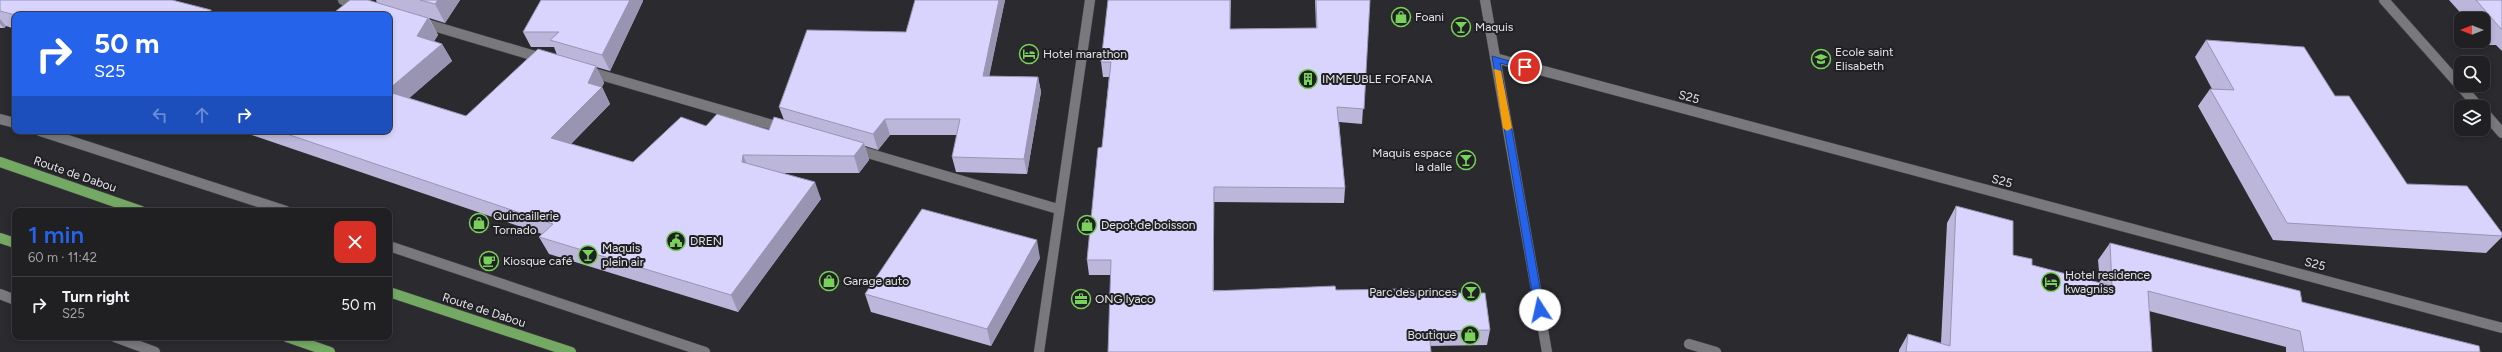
<!DOCTYPE html>
<meta charset="utf-8">
<style>
body{margin:0;font-family:Figtree,sans-serif;background:#2d2d30;color:#f1f3f6;height:100vh;display:flex;flex-direction:column;font-size:15px;white-space:nowrap}
*{box-sizing:border-box;margin:0}
p{font-size:13px;color:#a2a3a6}
.icon{flex:none;width:22px;height:22px;fill:none;stroke:currentColor;stroke-width:2;stroke-linecap:round;stroke-linejoin:round}
.map{position:relative;flex:1;overflow:hidden}
.side{position:absolute;left:12px;top:208px;width:380px;height:132px;display:flex;flex-direction:column;background:#202023;border-radius:8px;box-shadow:0 2px 6px #0003,0 0 0 1px #3d3e41}
.side>*{flex:none}
.top-card{position:absolute;left:12px;top:12px;width:380px;height:122px;border-radius:8px;box-shadow:0 2px 6px #0003,0 0 0 1px #3d3e41;background:#2563eb;color:#fff;overflow:hidden}
.needle{width:26px;rotate:270deg}
.buttons{position:absolute;left:2454px;top:12px;display:grid;gap:8px}
.buttons a{display:grid;place-items:center;width:36px;height:36px;border-radius:8px;background:#202023;box-shadow:0 2px 6px #0003,0 0 0 1px #3d3e41;font-size:20px}
.pin{position:absolute;display:grid;place-items:center;width:34px;height:34px;color:#fff;margin:-17px;border:2px solid #fff;border-radius:50%;box-shadow:0 1px 4px #0007}
.me{position:absolute;width:44px;margin:-22px;rotate:350deg;stroke-linejoin:round;filter:drop-shadow(0 0 3px #0008)}
.turn{display:flex;align-items:center;gap:14px;height:84px;padding:0 16px;font-size:18px}
.turn .icon{width:52px;height:52px;stroke-width:2.5}
.turn b{display:block;font-size:28px;line-height:34px}
.lanes{display:flex;align-items:center;height:38px;padding:0 16px;background:#0003;justify-content:center;gap:20px;direction:ltr}
.lanes .off{opacity:.35}
.round{display:grid;place-items:center;flex:none;width:42px;height:42px;border-radius:8px;background:#2d2d30}
.summary{display:flex;align-items:center;justify-content:space-between;height:68px;padding:0 16px}
h1{font-size:24px;font-weight:600;line-height:30px;color:#2563eb}
ul{padding:0;list-style:none}
li{display:flex;align-items:center;gap:12px;height:56px;padding:0 16px;border-top:1px solid #3d3e41}
li div{flex:1}
li b{display:block;font-size:15px}
li em{font-style:normal}
.map>svg:first-child{display:block}
</style>
<div class="map">
<svg width="2502" height="352" viewBox="0 0 2502 352">
<rect width="100%" height="100%" fill="#2b2a2f"/>
<g fill="none" stroke-linecap="round" stroke-linejoin="round">
<g stroke="#454549" stroke-width="11">
<path id="service" d="M1689,344L1716,352"/>
</g>
<g stroke="#454549" stroke-width="11">
<path id="minor" d="M343,0L361,5
M1485,0L1547,352
M2384,0L2479,107
M420,22L545,59
M1495,58L2502,328
M587,71L783,128
M2483,111L2502,133
M0,119L15,123
M40,131L286,211
M854,149L1058,209
M389,246L705,352
M0,294L15,300
M115,337L155,352
M1039,352L1090,0"/>
</g>
<g stroke="#454549" stroke-width="11">
<path id="primary" d="M0,162L141,211
M0,238L15,243
M389,292L571,352
M287,337L330,352"/>
</g>
<use href="#service" stroke="#78787d" stroke-width="10"/>
<use href="#minor" stroke="#78787d" stroke-width="10"/>
<use href="#primary" stroke="#74a963" stroke-width="10"/>
</g>
<path fill="#bbb6da" d="M0,0L211,10L214,15H15V29L6,26L4,28H0Z
M376,0H460L445,23L429,18L438,35L434,41L442,44L452,61L409,98L466,116L557,55L554,47H531L523,32L643,1L610,71L596,67L604,83L602,87L610,104L571,144L633,162L706,126L769,130L784,120L779,107L906,32L1005,0L989,76L1038,77L1041,92L1027,174L956,172L952,157L957,135H890L878,150L865,146L869,160L859,173H781L821,199L738,312L549,254L539,237L542,234L240,131H389L377,3Z
M1231,0L1230,29L1316,28L1315,0H1370L1362,124L1339,122L1345,188L1344,203L1214,202V290H1336L1410,293L1490,330L1487,345L1430,346L1111,275H1089L1087,260L1102,147L1109,77H1103L1101,62Z
M2449,0H2502V51L2496,45H2488L2483,39V19H2466Z
M2206,40L2335,96L2407,184L2502,233V237L2486,253L2273,240L2198,106L2210,89H2212L2195,57Z
M1956,206L2013,255L2032,265L2100,283L2098,260L2110,243L2302,302L2480,352H2286V347L2149,311L2152,352H1899V350L1908,334L1941,343L1947,223Z
M1040,258L991,346L871,312L865,294Z"/>
<path fill="#9894b1" d="M438,0H460L445,23L435,4Z
M630,0H643V1L610,71L602,55Z
M999,0H1005L986,92L983,76Z
M211,10L214,15H204Z
M428,18L438,35L427,53L417,36Z
M0,19L6,26L4,28L0,24Z
M442,44L452,61L398,108L389,94V89Z
M596,66L604,83L601,88L602,87L610,104L560,155L551,138L588,83Z
M1038,77L1041,92L1027,174L1024,159Z
M885,119L890,135L878,150L873,134Z
M864,143L869,160L859,173L854,156Z
M743,155L750,172L742,162Z
M815,182L821,199L738,312L731,295Z
M1214,187V305L1213,291Z
M1037,240L1040,258L991,346L987,329Z"/>
<path fill="#d9d4fd" stroke="#9894b1" d="M0,0H172L211,10L204,15H15L0,11Z
M350,0H368L428,18L417,36L442,44L389,89V15H331Z
M420,0H438L435,4Z
M541,0H630L602,55L550,40L559,32H523Z
M915,0H999L983,76L1038,77L1024,159L952,157L960,119H885L873,134L779,107L807,30L906,32Z
M1108,0H1230V29L1317,28L1316,0H1370L1364,109L1337,107L1345,188L1214,187L1213,291L1335,286L1336,290L1410,289V293H1485L1490,330L1429,331L1431,352H1108L1111,260H1087L1098,148L1102,147L1111,62H1101Z
M2476,0H2502V29H2501Z
M2206,40L2304,47L2335,96H2349L2407,184L2467,186L2502,233V236L2287,223L2210,89L2234,90Z
M538,49L596,66L588,83L602,87L551,138L633,162L681,117L706,126L717,114L769,130L774,117L864,143L854,156L743,155L742,162L815,182L731,295L539,237L553,224L278,131H389V92L466,116Z
M1956,206L2013,221V255L2032,259V265L2112,286L2110,243L2300,291L2302,302L2479,346L2480,352H2304L2300,331L2148,291L2152,352H1906L1908,334L1950,346Z
M922,209L1037,240L987,329L865,294Z"/>
<path fill="#2563eb" stroke="#184099" d="M1492,56L1530,67L1525,69L1500,63L1544,310L1540,314L1535,310Z"/>
<path fill="#f59e0b" d="M1494,69L1501,71L1512,128L1507,131L1503,128Z"/>
<defs>
<g id="shop-ring" transform="scale(1)"><circle r="9.5" fill="#212125" stroke="#78d158" stroke-width="1.5"/><path d="M-5-2.5h2.3a2.7 3.5 0 0 1 5.4 0H5L5.5 6h-11ZM-1.5-2.5h3a1.5 2.3 0 0 0-3 0Z" fill="#78d158"/></g>
<g id="bar-ring" transform="scale(1)"><circle r="9.5" fill="#212125" stroke="#78d158" stroke-width="1.5"/><path d="M-6-5H6L.8 .8V4.5H3.5V6h-7V4.5H-.8V.8Z" fill="#78d158"/></g>
<g id="hotel-ring" transform="scale(1)"><circle r="9.5" fill="#212125" stroke="#78d158" stroke-width="1.5"/><path d="M-6-4.5h1.5V1H6V5H4.5V3h-9V5H-6ZM-4 0a1.8 1.8 0 1 1 3.6 0ZM.5 0V-2.5h3Q6-2.5 6 0Z" fill="#78d158"/></g>
<g id="school-ring" transform="scale(1)"><circle r="9.5" fill="#212125" stroke="#78d158" stroke-width="1.5"/><path d="M0-5L7-2L0 1L-7-2ZM-4 1L0 2.5L4 1V4Q0 6-4 4Z" fill="#78d158"/></g>
<g id="building-ring" transform="scale(1)"><circle r="9.5" fill="#212125" stroke="#78d158" stroke-width="1.5"/><path d="M-4-6H4V6H1V3H-1V6H-4ZM-2.5-4.3h1.7v1.8h-1.7ZM.8-4.3h1.7v1.8H.8ZM-2.5-1h1.7V.8h-1.7ZM.8-1h1.7V.8H.8Z" fill="#78d158"/></g>
<g id="civic-ring" transform="scale(1)"><circle r="9.5" fill="#212125" stroke="#78d158" stroke-width="1.5"/><path d="M-.6-6.5H3V-4.5H.6V-3L4-1V1h2V6H-6V1h2V-1L-.6-3ZM-1.2 2.5V6h2.4V2.5Z" fill="#78d158"/></g>
<g id="cafe-ring" transform="scale(1)"><circle r="9.5" fill="#212125" stroke="#78d158" stroke-width="1.5"/><path d="M-5.5-4.5H6V0H3Q3 3.5 0 3.5H-2.5Q-5.5 3.5-5.5 0ZM3-3.2v2h1.7v-2ZM-6 4.5H4V6H-6Z" fill="#78d158"/></g>
<g id="office-ring" transform="scale(1)"><circle r="9.5" fill="#212125" stroke="#78d158" stroke-width="1.5"/><path d="M-6-3h4V-5.5h4V-3h4V5H-6ZM-1-4.5V-3h2v-1.5ZM-6 0V1H6V0Z" fill="#78d158"/></g>
</defs>
<g fill-rule="evenodd">
<use href="#shop-ring" x="1401" y="17"/>
<use href="#bar-ring" x="1461" y="27"/>
<use href="#hotel-ring" x="1029" y="54"/>
<use href="#school-ring" x="1821" y="59"/>
<use href="#building-ring" x="1308" y="79"/>
<use href="#bar-ring" x="1466" y="160"/>
<use href="#shop-ring" x="479" y="223"/>
<use href="#shop-ring" x="1087" y="225"/>
<use href="#civic-ring" x="676" y="241"/>
<use href="#bar-ring" x="588" y="255"/>
<use href="#cafe-ring" x="489" y="261"/>
<use href="#shop-ring" x="829" y="281"/>
<use href="#hotel-ring" x="2051" y="282"/>
<use href="#bar-ring" x="1471" y="292"/>
<use href="#office-ring" x="1081" y="299"/>
<use href="#shop-ring" x="1470" y="335"/>
</g>
<g text-anchor="middle" stroke-width="4" stroke-linejoin="round" paint-order="stroke">
<g font-size="12" fill="#e5e4e7" stroke="#212125" text-anchor="start">
<text x="1415" y="21">Foani</text>
<text x="1475" y="31">Maquis</text>
<text x="1835" y="56">Ecole saint<tspan x="1835" dy="14">Elisabeth</tspan></text>
<text x="1043" y="58">Hotel marathon</text>
<text x="1322" y="83">IMMEUBLE FOFANA</text>
<text x="1452" y="157" text-anchor="end">Maquis espace<tspan x="1452" dy="14">la dalle</tspan></text>
<text x="493" y="220">Quincaillerie<tspan x="493" dy="14">Tornado</tspan></text>
<text x="1101" y="229">Depot de boisson</text>
<text x="690" y="245">DREN</text>
<text x="602" y="252">Maquis<tspan x="602" dy="14">plein air</tspan></text>
<text x="503" y="265">Kiosque café</text>
<text x="2065" y="279">Hotel residence<tspan x="2065" dy="14">kwagniss</tspan></text>
<text x="843" y="285">Garage auto</text>
<text x="1457" y="296" text-anchor="end">Parc des princes</text>
<text x="1095" y="303">ONG lyaco</text>
<text x="1456" y="339" text-anchor="end">Boutique</text>
</g>
<g font-size="12" fill="#e5e4e7" stroke="#212125">
<text transform="translate(1689 97) rotate(15)" y="4">S25</text>
<text transform="translate(75 174) rotate(19)" y="4">Route de Dabou</text>
<text transform="translate(2002 181) rotate(15)" y="4">S25</text>
<text transform="translate(2315 264) rotate(15)" y="4">S25</text>
<text transform="translate(484 310) rotate(18)" y="4">Route de Dabou</text>
</g>
</g>
</svg>
<div class="buttons">
<a><svg class="needle" viewBox="-14 -14 28 28"><path d="M0-13l5 13h-10z" fill="#e53935"/><path d="M0 13l5-13h-10z" fill="#a2a3a6"/></svg></a>
<a><svg class="icon" aria-label="search" viewBox="0 0 24 24"><circle cx="10" cy="10" r="6"/><path d="M15 15l6 6"/></svg></a>
<a><svg class="icon" aria-label="layers" viewBox="0 0 24 24"><path d="M12 4l9 5-9 5-9-5zM3 14l9 5 9-5"/></svg></a>
</div>
<div class="pin" style="left:1525px;top:67px;background:#d93025"><svg class="icon" aria-label="arrive" viewBox="0 0 24 24"><path d="M6 21V4h12l-3 4 3 4H6"/></svg></div>
<svg class="me" style="left:1540px;top:310px" viewBox="-20 -20 40 40"><circle r="19" fill="#fff"/><path d="M0-13L10 11 0 6-10 11z" fill="#2563eb"/></svg>
<div class="top-card">
<div class="turn"><svg class="icon" aria-label="right" viewBox="0 0 24 24"><path d="M7 20v-9h11M14 6l5 5-5 5"/></svg><div><b>50 m</b>S25</div></div>
<div class="lanes"><svg class="icon off" aria-label="left" viewBox="0 0 24 24"><path d="M17 20v-9H6M10 6l-5 5 5 5"/></svg><svg class="icon off" aria-label="ahead" viewBox="0 0 24 24"><path d="M12 20V5M6 11l6-6 6 6"/></svg><svg class="icon" aria-label="right" viewBox="0 0 24 24"><path d="M7 20v-9h11M14 6l5 5-5 5"/></svg></div>
</div>
<section class="side">
<div class="summary"><div><h1>1 min</h1><p>60 m · 11:42</p></div><a class="round" style="background:#d93025;color:#fff"><svg class="icon" aria-label="close" viewBox="0 0 24 24"><path d="M6 6l12 12M18 6L6 18"/></svg></a></div>
<ul>
<li><svg class="icon" aria-label="right" viewBox="0 0 24 24"><path d="M7 20v-9h11M14 6l5 5-5 5"/></svg><div><b>Turn right</b><p>S25</p></div><em>50 m</em></li>
</ul>
</section>
</div>
